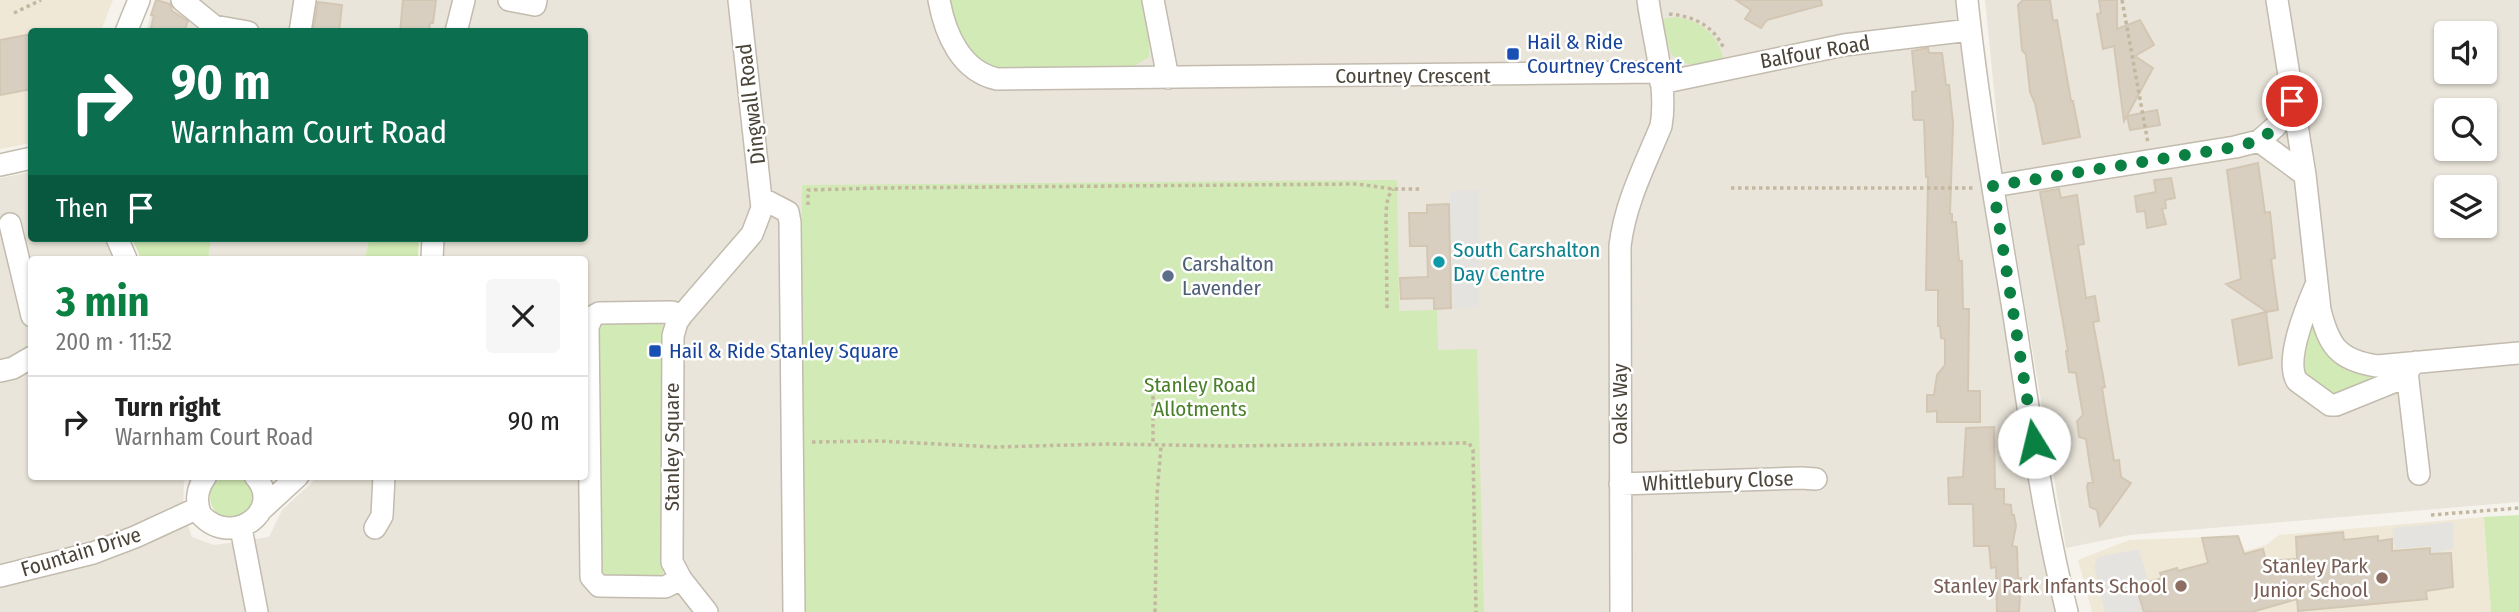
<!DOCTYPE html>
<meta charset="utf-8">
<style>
body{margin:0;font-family:"Fira Sans Condensed",sans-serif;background:#f6f6f6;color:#222;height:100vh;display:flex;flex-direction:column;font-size:26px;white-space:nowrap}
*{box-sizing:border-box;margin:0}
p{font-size:23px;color:#767676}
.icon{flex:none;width:38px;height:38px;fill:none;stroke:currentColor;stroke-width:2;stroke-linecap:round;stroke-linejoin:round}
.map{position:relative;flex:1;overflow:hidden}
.drawer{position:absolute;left:28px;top:256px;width:560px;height:224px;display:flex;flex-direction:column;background:#fff;border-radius:7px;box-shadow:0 2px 5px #0004}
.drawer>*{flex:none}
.hud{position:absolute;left:28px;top:28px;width:560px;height:214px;border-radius:7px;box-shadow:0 2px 5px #0004;background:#0b6e4f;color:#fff;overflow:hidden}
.buttons{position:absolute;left:2434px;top:21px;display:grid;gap:14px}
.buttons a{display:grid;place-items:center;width:63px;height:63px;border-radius:7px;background:#fff;box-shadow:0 2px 5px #0004;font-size:35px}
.pin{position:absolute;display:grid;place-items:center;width:60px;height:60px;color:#fff;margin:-30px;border:4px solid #fff;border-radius:50%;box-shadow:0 2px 7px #0007}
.me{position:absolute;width:77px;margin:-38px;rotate:351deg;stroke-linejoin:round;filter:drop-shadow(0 0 5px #0008)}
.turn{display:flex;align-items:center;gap:24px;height:147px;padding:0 28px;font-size:32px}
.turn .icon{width:91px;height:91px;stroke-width:2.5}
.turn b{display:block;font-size:49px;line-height:60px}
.then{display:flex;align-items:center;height:66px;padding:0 28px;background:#0003;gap:14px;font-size:26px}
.round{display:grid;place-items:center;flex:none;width:74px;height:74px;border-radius:7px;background:#f6f6f6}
.overview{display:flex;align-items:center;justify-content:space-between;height:119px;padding:0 28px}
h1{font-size:42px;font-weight:700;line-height:52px;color:#0b8043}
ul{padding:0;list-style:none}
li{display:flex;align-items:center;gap:21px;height:91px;padding:0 28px;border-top:2px solid #e0e0e0}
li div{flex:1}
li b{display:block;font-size:26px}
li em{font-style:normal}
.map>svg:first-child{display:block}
</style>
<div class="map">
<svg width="2519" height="612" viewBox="0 0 2519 612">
<rect width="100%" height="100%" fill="#f6f3ec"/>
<path fill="#eae5da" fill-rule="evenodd" d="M156,0H1967L2067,612H0V178L31,172L32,238H107L116,259H32V476H187L184,481L183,511L192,537L214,545L269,537L282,510L319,476H584V259H443L415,238H584V32L146,31Z
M1985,0H2519V502L2130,535L2066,548L2002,170ZM2446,33H2485V72H2446ZM2446,110H2485V149H2446ZM2446,187H2485V226H2446Z
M200,238H382L368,243L365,259H208L211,240Z"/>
<path fill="#efe8d6" d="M0,0H113L101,31L32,32L31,143L0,149Z
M2485,517L2491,612H2092L2078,560L2129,540L2239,536L2245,551L2266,545L2279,535Z"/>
<path fill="#d2eab5" d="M948,0H1145L1149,31V57L1131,68L996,70L976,60L960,36Z
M1675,17C1701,20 1717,34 1724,59C1701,65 1691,70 1671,54L1662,23L1663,19Z
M1397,180L1399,311L1437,310L1438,350L1477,349L1484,612H802L800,454L802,185Z
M132,238H200L211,240L208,259H141Z
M382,238L419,239L418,259H365L368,243Z
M2314,298L2326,342L2406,367L2343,403L2301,380L2296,359Z
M661,320L664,332L663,573L661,577L601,578L597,323Z
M210 497a22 22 0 1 1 44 0a22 22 0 1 1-44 0Z
M2519,515V612H2491L2484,517Z"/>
<path fill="#e5e3e0" d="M1479,190V307L1453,308L1450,191Z
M2453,522L2454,549L2441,551L2442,567L2433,568L2430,546L2395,549L2392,528Z
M2139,549L2150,588L2138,592L2143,612H2105L2094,565L2098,557Z"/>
<path fill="#d8cfc1" stroke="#d3c7b4" stroke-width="2" d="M156,0L170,4L172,11L188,21L184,32H150L154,16L151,15Z
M403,0H436L433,23H430L429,32H400Z
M1736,0H1821L1822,5L1767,20L1761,28L1745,19L1751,10Z
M2023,0H2050L2053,21L2057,20L2071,101H2073L2080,137L2043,144L2035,103L2030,92L2026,55L2022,50L2018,5Z
M2099,0H2117V29L2140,20L2154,45L2135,56L2153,68L2124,121L2114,46L2103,49L2097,14L2101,13Z
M318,2L342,5L339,32H313Z
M32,34V89L0,95V40Z
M1928,48L1929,53H1942L1946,85H1949L1953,123L1950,214H1952V222H1956L1959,261H1962L1963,309H1969L1968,391H1980V422H1937V411L1927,412V395H1934L1937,375L1945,365V339L1941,338L1940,326H1938V290H1926L1928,177H1926L1924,120H1914L1913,117L1912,92L1916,91L1912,51Z
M2157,110L2160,125L2130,130L2127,116Z
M2258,163L2265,213L2270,212L2275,258L2271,259L2278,310L2267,312L2226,284L2241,279L2227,170Z
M2171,178L2175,198L2165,200L2166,208L2162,209L2166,224L2147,228L2145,211L2137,212L2135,196L2156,192L2154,180Z
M2059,189L2061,198L2077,195L2084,244L2078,245L2086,298L2095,296L2099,321L2093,322L2105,387L2102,388L2114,461L2119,460L2121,477L2131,483L2100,526L2097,510L2090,507L2087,487L2088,483H2093L2090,466L2086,439L2079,437L2077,421L2083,415L2079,392L2076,373L2069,372L2066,351H2068L2040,192Z
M1449,204L1451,308L1434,309V298L1401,299L1400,278L1428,277L1427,246H1410L1409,213H1427V205Z
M2266,312L2272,358L2239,365L2232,320Z
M1994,427L1995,489H2004V504L2011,505L2012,515H2014L2016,526L2012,546L2017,547L2018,578H2021L2019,612H1997L1996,567L1991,568L1989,546H1974L1973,504H1949L1948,478L1963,477L1966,428Z
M2343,532L2344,540L2378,536V541L2392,539V551L2430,548V554L2451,553L2453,587L2426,591L2427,599L2298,611L2297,599L2252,612H2144L2138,593L2151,589L2149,582L2162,578L2160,573L2177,568L2178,571L2208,563L2202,538L2238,536L2244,554L2263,549L2266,561L2297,559L2296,537Z"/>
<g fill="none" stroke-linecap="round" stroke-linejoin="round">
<g stroke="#c2bbae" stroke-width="24">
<path id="minor" d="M182,0L214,26L248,32
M509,0L535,5L536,0
M939,0C945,34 961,71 997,79L1659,72
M1153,0L1168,78
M1967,0C1978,104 1996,207 2013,309C2029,411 2042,512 2067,612
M2277,0L2305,175L2320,310C2329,346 2338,360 2377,366L2519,353
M126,32L139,0
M300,32L305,0
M456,32L464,0
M1661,83L1844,45L1970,30
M2259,141L2275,127L2293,101
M0,165L32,158
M1993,186L2235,147L2259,141L2305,175
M763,199L788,212L790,222L794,612
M10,224L32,316
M117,238L126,259
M432,259L433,238
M2316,285C2307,306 2284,360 2297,381L2330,405H2336L2398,380L2416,362
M0,371L13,368L32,357
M2407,372L2419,474
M206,476C197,488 195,502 201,515C233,549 285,510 255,476
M1620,484L1801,478L1816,479
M260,511L298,476
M241,528L257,612
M375,528L382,516L384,476
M0,576L93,553L135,537L198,508
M681,579L665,587L599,586L591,577L588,327L592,317L599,313L672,312L682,315
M707,612L681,579L672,562L673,336L677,322L682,315L752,234L762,208L739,0
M1621,612L1620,246C1625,203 1645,165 1661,126C1668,87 1653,39 1648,0"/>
</g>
<path stroke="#c4b79f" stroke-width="3.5" stroke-dasharray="3.5 3.5" stroke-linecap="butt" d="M2122,0L2148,143
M14,13L41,0
M1669,14C1694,16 1714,26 1724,49
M1731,188H1973
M808,205V190L878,188L1357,184L1393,189H1420
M1387,308L1386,211L1388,197L1393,189
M1153,382V445
M812,442L879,441L995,447L1107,444L1227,446L1469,443L1473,450L1476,612
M2431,515L2519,508
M1155,612L1157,495L1161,446"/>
<use href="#minor" stroke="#fff" stroke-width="21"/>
</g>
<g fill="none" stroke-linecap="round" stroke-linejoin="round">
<path stroke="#0b8043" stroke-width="12" stroke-dasharray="0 21.6" d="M2034,442L1993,186L2235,147C2271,138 2273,131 2292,101"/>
</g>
<g fill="#1a4fb4" stroke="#fff" stroke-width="2.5">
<rect x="1506" y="47" width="14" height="14" rx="3.5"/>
<rect x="648" y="344" width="14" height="14" rx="3.5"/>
</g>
<circle fill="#0f9aa8" stroke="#fff" stroke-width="2.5" cx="1439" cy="262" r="7"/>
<circle fill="#5c6f8a" stroke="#fff" stroke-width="2.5" cx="1168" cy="276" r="7"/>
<g fill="#8d6e63" stroke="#fff" stroke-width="2.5">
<circle cx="2382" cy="578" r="7"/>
<circle cx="2181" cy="586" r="7"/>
</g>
<g text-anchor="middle" stroke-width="5" stroke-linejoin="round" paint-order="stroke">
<g font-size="21" fill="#164399" stroke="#fff" text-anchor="start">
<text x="1527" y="49">Hail &amp; Ride<tspan x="1527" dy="24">Courtney Crescent</tspan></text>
<text x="669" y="358">Hail &amp; Ride Stanley Square</text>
</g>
<g font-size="21" fill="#4b4439" stroke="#fff">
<text transform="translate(1815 52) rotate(-10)" y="7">Balfour Road</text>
<text x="1413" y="83">Courtney Crescent</text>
<text transform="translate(751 104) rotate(-97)" y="7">Dingwall Road</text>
<text transform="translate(1620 404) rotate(-90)" y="7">Oaks Way</text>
<text transform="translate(672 447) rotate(-90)" y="7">Stanley Square</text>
<text transform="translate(1718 481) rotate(-2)" y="7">Whittlebury Close</text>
<text transform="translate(81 552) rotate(-17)" y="7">Fountain Drive</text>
</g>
<g font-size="21" fill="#0d838f" stroke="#fff" text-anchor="start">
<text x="1453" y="257">South Carshalton<tspan x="1453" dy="24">Day Centre</tspan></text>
</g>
<g font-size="21" fill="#4e5e75" stroke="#fff" text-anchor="start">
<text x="1182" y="271">Carshalton<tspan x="1182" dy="24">Lavender</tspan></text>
</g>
<g font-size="21" fill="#4a7f2a" stroke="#fff">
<text x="1200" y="392">Stanley Road<tspan x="1200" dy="24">Allotments</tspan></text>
</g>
<g font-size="21" fill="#785e54" stroke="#fff" text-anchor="end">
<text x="2368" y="573">Stanley Park<tspan x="2368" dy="24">Junior School</tspan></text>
<text x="2167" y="593">Stanley Park Infants School</text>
</g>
</g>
</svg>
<div class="buttons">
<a><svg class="icon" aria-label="sound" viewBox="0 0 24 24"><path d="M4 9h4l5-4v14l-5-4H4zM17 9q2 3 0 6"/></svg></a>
<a><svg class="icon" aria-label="search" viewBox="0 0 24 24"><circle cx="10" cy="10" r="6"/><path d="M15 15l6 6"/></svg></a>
<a><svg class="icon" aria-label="layers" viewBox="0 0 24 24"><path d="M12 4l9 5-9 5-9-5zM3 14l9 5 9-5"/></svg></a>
</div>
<div class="pin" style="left:2292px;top:101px;background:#d93025"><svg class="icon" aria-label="arrive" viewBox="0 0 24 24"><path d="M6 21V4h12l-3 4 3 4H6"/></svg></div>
<svg class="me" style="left:2034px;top:442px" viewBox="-20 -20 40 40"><circle r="19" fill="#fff"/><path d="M0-13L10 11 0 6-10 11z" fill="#0b8043"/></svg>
<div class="hud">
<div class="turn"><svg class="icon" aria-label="right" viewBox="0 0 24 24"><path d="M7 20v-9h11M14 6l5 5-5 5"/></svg><div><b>90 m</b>Warnham Court Road</div></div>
<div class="then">Then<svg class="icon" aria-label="arrive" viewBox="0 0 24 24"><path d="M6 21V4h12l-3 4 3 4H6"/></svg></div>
</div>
<section class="drawer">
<div class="overview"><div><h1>3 min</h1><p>200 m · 11:52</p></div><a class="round"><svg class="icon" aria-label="close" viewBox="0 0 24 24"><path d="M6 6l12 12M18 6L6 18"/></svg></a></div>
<ul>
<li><svg class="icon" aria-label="right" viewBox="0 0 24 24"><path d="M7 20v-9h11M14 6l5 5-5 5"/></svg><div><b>Turn right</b><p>Warnham Court Road</p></div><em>90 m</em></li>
</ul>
</section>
</div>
